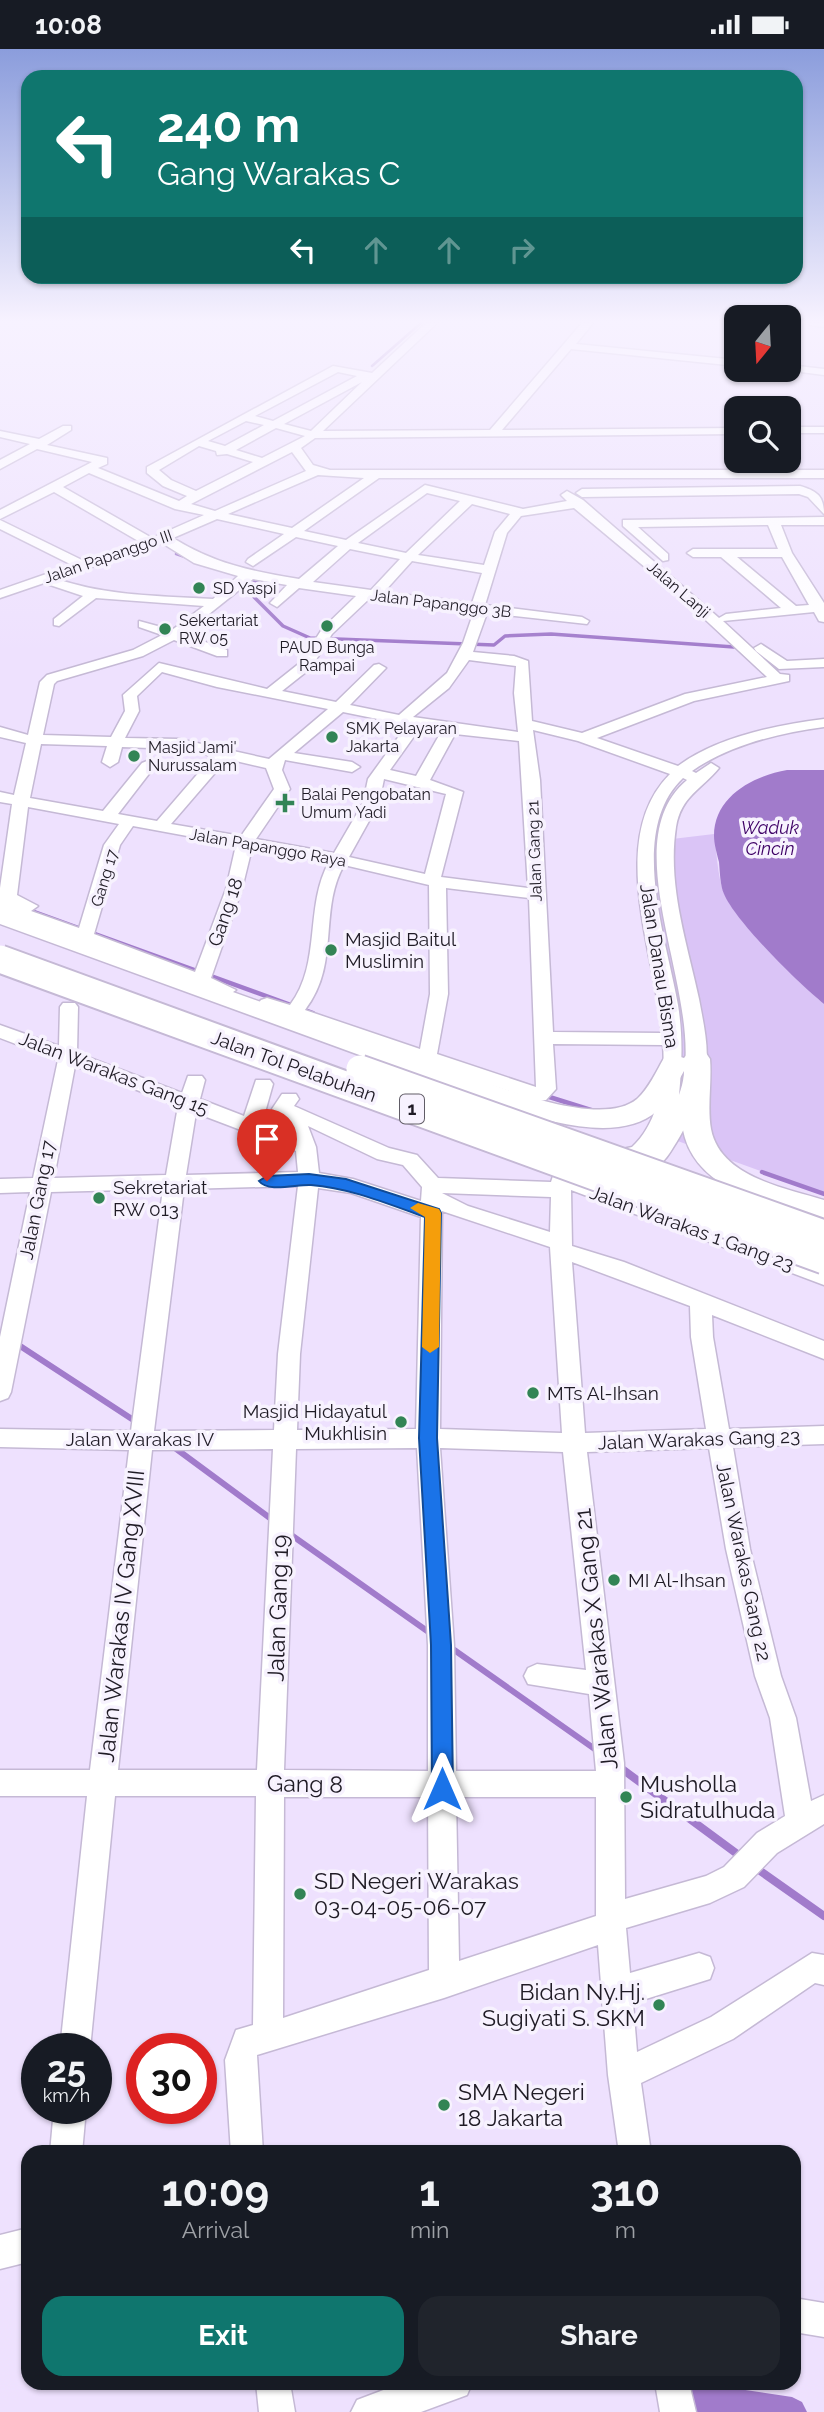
<!DOCTYPE html>
<style>
body{margin:0;font-family:Raleway,sans-serif;background:#20242c;color:#f1f3f6;height:100vh;display:flex;flex-direction:column;font-size:26px;white-space:nowrap}
*{box-sizing:border-box;margin:0}
p{font-size:23px;color:#9ea1a6}
.icon{flex:none;width:38px;height:38px;fill:none;stroke:currentColor;stroke-width:2;stroke-linecap:round;stroke-linejoin:round}
.map{position:relative;flex:1;overflow:hidden}
.drawer{position:absolute;left:21px;top:2096px;width:780px;height:245px;display:flex;flex-direction:column;background:#171b24;border-radius:21px;box-shadow:0 2px 5px #0004}
.drawer>*{flex:none}
.top-card{position:absolute;left:21px;top:21px;width:782px;height:214px;border-radius:21px;box-shadow:0 2px 5px #0004;background:#0f766e;color:#fff;overflow:hidden}
.needle{width:46px;rotate:198deg}
.controls{position:absolute;left:724px;top:256px;display:grid;gap:14px}
.controls a{display:grid;place-items:center;width:77px;height:77px;border-radius:14px;background:#171b24;box-shadow:0 2px 5px #0004;font-size:35px}
.speed{position:absolute;left:21px;top:1984px;display:flex;gap:14px;font-size:35px;font-weight:700;text-align:center}
.speed>*{display:grid;place-content:center;width:91px;height:91px;border-radius:50%;background:#171b24;box-shadow:0 2px 5px #0004;line-height:1}
.speed small{font-size:18px;font-weight:400}
.speed .limit{border:10px solid #d22;background:#fff;color:#111}
.pin{position:absolute;display:grid;place-items:center;width:60px;height:60px;color:#fff;margin:-72px -30px;border-radius:50% 50% 50% 0;rotate:-45deg;box-shadow:0 0 7px #0007}
.pin .icon{rotate:45deg}
.me{position:absolute;width:77px;margin:-38px;rotate:0deg;stroke-linejoin:round;filter:drop-shadow(0 0 5px #0008)}
.turn{display:flex;align-items:center;gap:24px;height:147px;padding:0 21px;font-size:32px}
.turn .icon{width:91px;height:91px;stroke-width:2.5}
.turn b{display:block;font-size:49px;line-height:60px}
.lanes{display:flex;align-items:center;height:66px;padding:0 21px;background:#0003;justify-content:center;gap:35px;direction:ltr}
.lanes .off{opacity:.35}
.eta{display:flex;justify-content:space-evenly;align-items:center;height:119px;text-align:center}
.eta b{font-size:42px;font-weight:700;line-height:49px}
.button{display:flex;gap:14px;margin-top:auto;padding:14px 21px}
.button a{flex:1;height:80px;border-radius:21px;background:#0f766e;color:#fff;font-size:28px;font-weight:700;line-height:80px;text-align:center}
.button a+a{background:#20242c;color:#f1f3f6}
.status{display:flex;justify-content:space-between;align-items:center;height:49px;padding:0 35px;background:#171b24;direction:ltr}
.status svg{height:19px;fill:currentColor}
.map>svg:first-child{display:block}
</style>
<div class="status"><b>10:08</b><svg viewBox="0 0 49 12"><path d="M0 12V9h3v3zM5 12V6h3v6zM10 12V3h3v9zM15 12V0h3v12zM26 1h20v11H26zM47 4h2v5h-2z"/></svg></div>
<div class="map">
<svg width="824" height="2363" viewBox="0 0 824 2363">
<rect width="100%" height="100%" fill="#eee1fe"/>
<path fill="#dac4f6" d="M714,785C717,803 717,826 724,844C733,869 801,936 824,955V1145L650,1082L672,1018L647,793Z"/>
<path fill="#a17bcb" d="M787,721H824V955C799,935 736,873 724,845C720,836 720,823 719,813C717,805 714,795 714,787C714,747 754,727 787,721Z"/>
<g fill="none" stroke-linecap="round" stroke-linejoin="round">
<path stroke="#a17bcb" stroke-width="2.5" d="M372,317L421,274
M176,505L205,515"/>
<path stroke="#a17bcb" stroke-width="3.5" d="M199,513L259,533L254,548L283,577L310,589L494,596L505,587L551,585L734,598"/>
<path stroke="#a17bcb" stroke-width="4.5" d="M26,860L313,964
M543,1046L594,1062
M762,1123L824,1145"/>
<path stroke="#a17bcb" stroke-width="6" d="M14,1293L138,1374
M175,1399L274,1472
M287,1483L430,1584
M450,1598L599,1703
M618,1717L620,1719"/>
<path stroke="#a17bcb" stroke-width="8" d="M618,1717L740,1807
M756,1819L824,1867"/>
<path fill="#a17bcb" fill-rule="evenodd" d="M705,2335L792,2348L802,2353L807,2363H661L666,2353Z"/>
<g stroke="#c5b9d5" stroke-width="3">
<path id="minor" d="M426,274H437L323,382L490,381L582,274H593L576,295L737,311V317L571,300L502,381L737,379V385L315,389L301,399L313,416L330,421H824V429H379L304,482L346,491L425,436L523,460L567,452L561,446L567,442L583,451L719,569L726,565L781,559L721,508H693L687,504L693,500H778L768,476L638,478L668,505V511L663,512L623,477V471L824,468V476H781L792,504L824,554V573L819,572L814,563L723,572L780,625L789,626V632L694,652L597,689L678,717C717,688 776,676 824,670V678C779,684 729,696 692,722L696,724L711,714L719,719C702,740 681,747 676,778C667,836 687,894 699,950C703,972 709,997 706,1019C702,1047 686,1079 671,1102C662,1117 645,1129 627,1124L624,1119L627,1114L589,1121L577,1127L824,1220V1236L571,1141L572,1197L624,1213L824,1292V1310L712,1266L713,1288L729,1380L824,1377V1395L733,1398L750,1500L781,1627L796,1669L811,1752L824,1746V1775L777,1804L744,1838L710,1854L626,1879L630,1924L699,1904L710,1908L714,1919L710,1930L633,1954L637,2003L711,1968L812,1904L824,1906V1936L815,1934L733,1990L641,2034L651,2104H619L608,2026L598,1896L444,1949L257,2006L263,2104H231L225,2011L236,1981L253,1976L256,1747H115L90,2000H60L87,1747H0V1721H90L129,1401L0,1398V1380L131,1382L163,1140L51,1143L11,1343L8,1349L0,1352V1288L30,1143L0,1144V1130L33,1129L58,1011L0,989V976L59,997L60,958L63,954H75L78,958L77,1004L182,1044L188,1027H202L205,1031L200,1050L244,1067L256,1031H270L273,1035L262,1074L292,1085L278,1074L272,1060L282,1045H296L299,1050L294,1057L389,1099L417,1106L438,1129L551,1133L554,1124L576,1110L632,1098C658,1075 666,1029 663,996L553,995L556,1040L546,1051L539,1052L261,959L258,955L261,951L267,949L290,956C322,914 304,858 329,813L252,799L242,840L211,929L236,941L227,947L0,862V839L12,755L0,753V743L14,746L26,694L0,688V678L28,686L40,633L47,626L133,601L162,586L139,578V572L172,581L204,557L96,549L59,577L54,576V570L83,547L44,534L0,549V541L72,516L0,480V471L84,512L140,493L54,443L0,470V461L92,413L37,400L0,420V411L30,395L0,388V382L39,390L63,377H71V381L47,396L107,409V415L98,419L179,452L187,447L163,437L147,424V418L333,317L372,324ZM338,323L357,327L273,372L255,367ZM362,333L311,382L284,375ZM246,372L264,376L225,397L208,392ZM276,379L305,387L262,409L236,401ZM199,397L216,402L217,406L227,405L253,413L196,442L171,431L159,421ZM292,403L306,422L215,462L191,455ZM89,424L175,460L204,466L152,489L63,438ZM318,426L364,429L292,479L228,465ZM427,444L460,452L406,504L358,494ZM472,455L510,465L495,483L484,516L418,506ZM574,459L682,549L767,628L685,645L582,684L532,672L528,612L514,607L473,603L487,564L587,575L589,572L582,568L485,556L507,484L521,467ZM217,470L284,485L248,510L246,513L253,517L296,488L338,497L299,530C251,522 215,515 173,489ZM162,494L194,514L238,527L213,550C160,547 107,547 57,530ZM350,500L400,510L371,541L313,533ZM737,508H782L809,556L796,557ZM412,512L482,524L472,554L384,543ZM253,530L287,536L270,554L277,558L299,539L356,547L322,580L301,613L267,640L159,614L123,646L125,662L111,688L43,686L54,635L57,632L143,607L174,591L217,607H227V601L184,585ZM370,549L474,562L463,594L447,624L399,666L350,656L386,619L379,615L374,616L336,653L282,642L311,619L332,585ZM469,611L516,617L514,644L518,683L413,668L449,639ZM162,623L217,638L328,660L269,710L179,690L125,689L139,662L137,647ZM343,663L407,676L368,730L363,754L334,804L256,790L290,740L282,721L285,711L352,723L360,718L352,713L294,704ZM420,679L441,683L416,727L390,721ZM533,681L578,692L670,725C606,789 655,905 662,984L553,983L540,731ZM455,685L519,692L528,839L441,828L463,743L430,731ZM41,695L107,697L102,713L110,718L118,713L122,698L179,700L213,707L157,772L118,765L155,717L147,712L142,714L103,762L30,749ZM227,710L266,719L274,740L241,787L171,775ZM683,729L687,731C608,797 712,957 679,1046C682,1015 683,987 678,956C667,891 627,782 683,729ZM384,730L446,745L425,825L349,808L379,754ZM28,758L119,775L104,796L79,879L31,862L38,857L17,846ZM133,777L236,796L226,840L195,923L94,885L120,796ZM344,816L429,836L430,945L420,1000L305,961C341,914 318,863 344,816ZM446,839L529,849L536,1038L437,1005L448,945ZM75,1017L178,1057L166,1126L54,1129ZM196,1064L296,1102L298,1123L186,1126ZM308,1077L377,1110L403,1116L422,1138L421,1152L353,1130L319,1124L316,1098ZM298,1137L278,1305L274,1381L154,1382L184,1140ZM318,1139L351,1144L421,1168L416,1380L297,1381L300,1305ZM442,1144L551,1148L550,1183L468,1157ZM442,1162L550,1198L562,1384L440,1380ZM572,1213L690,1257L691,1288L706,1380L585,1384ZM417,1399L428,1596V1722L284,1721L296,1400ZM440,1399L563,1403L586,1621L537,1615L528,1619L524,1627L528,1635L589,1645L596,1722H456L454,1596ZM709,1399L726,1500L755,1627L770,1669L785,1767L757,1784L724,1818L706,1827L625,1850L624,1714L587,1403ZM273,1400L257,1721H118L152,1401ZM284,1748H428L429,1921L283,1969ZM456,1748H596V1867L459,1912Z
M809,274H824V278L810,276Z
M789,316L824,320V326L785,321L789,320Z
M789,378H824V384H789Z
M800,437C817,442 824,447 824,465L808,448L799,445L582,448L576,444L582,440Z
M761,595L787,612L824,610V618L779,620L756,602L754,599Z
M54,2060H86L82,2104H50Z
M28,2179V2213L0,2220V2186Z
M794,2249L824,2254V2288L794,2283Z
M256,2334H290L295,2363H259Z
M402,2334H472L467,2346L421,2363H351L357,2351Z
M655,2334H689L696,2363H660Z"/>
</g>
<g stroke="#c5b9d5" stroke-width="3">
<path id="highway" d="M0,860L499,1038C532,1049 607,1075 637,1050C649,1039 656,1023 664,1009L674,1006L684,1009L688,1004L697,1001L706,1004L710,1010C712,1033 707,1058 711,1080C720,1128 785,1139 824,1151V1172C773,1157 695,1143 683,1081C679,1062 684,1041 684,1022C676,1036 669,1051 657,1062C616,1099 525,1066 480,1050L0,875Z"/>
</g>
<use href="#minor" fill="#fff" fill-rule="evenodd"/>
<use href="#highway" fill="#fff" fill-rule="evenodd"/>
<g stroke="#c5b9d5" stroke-width="31" stroke-linecap="butt">
<path id="highway-bridge" d="M0,910L824,1211
M360,1020L824,1185"/>
</g>
<use href="#highway-bridge" stroke="#fff" stroke-width="27"/>
</g>
<linearGradient id="sky" x2="0" y2="1"><stop stop-color="#8b9ddc"/><stop offset="0.45" stop-color="#f7f2ff"/><stop offset="1" stop-color="#f7f2ff" stop-opacity="0"/></linearGradient>
<rect width="824" height="605" fill="url(#sky)"/>
<path fill="#1a73e8" stroke="#114b97" stroke-width="2" d="M309,1125L346,1130L439,1160L441,1164L437,1389L451,1596L453,1740L450,1747L442,1750L435,1747L432,1740L431,1596L419,1389L425,1168C388,1155 350,1139 311,1136C297,1135 268,1144 259,1132L267,1127Z"/>
<path fill="#f59e0b" d="M418,1154L439,1160L441,1164L439,1298L430,1304L422,1298L425,1168L410,1159Z"/>
<g fill="#328455" stroke="#f7f2fe" stroke-width="2.5">
<circle cx="199" cy="539" r="7"/>
<circle cx="327" cy="577" r="7"/>
<circle cx="165" cy="580" r="7"/>
<circle cx="332" cy="688" r="7"/>
<circle cx="134" cy="707" r="7"/>
<path d="M281.5 743.5h7v7h7v7h-7v7h-7v-7h-7v-7h7z"/>
<circle cx="331" cy="901" r="7"/>
<circle cx="99" cy="1149" r="7"/>
<circle cx="533" cy="1344" r="7"/>
<circle cx="401" cy="1373" r="7"/>
<circle cx="614" cy="1531" r="7"/>
<circle cx="626" cy="1748" r="7"/>
<circle cx="300" cy="1845" r="7"/>
<circle cx="659" cy="1956" r="7"/>
<circle cx="444" cy="2056" r="7"/>
</g>
<g text-anchor="middle" stroke-width="7" stroke-linejoin="round" paint-order="stroke">
<g font-size="16" fill="#1f1b25" stroke="#f7f2fe">
<text transform="translate(108 507) rotate(-19)" y="6">Jalan Papanggo III</text>
<text transform="translate(679 540) rotate(41)" y="6">Jalan Lanji</text>
<text transform="translate(441 554) rotate(7)" y="6">Jalan Papanggo 3B</text>
<text transform="translate(268 798) rotate(10)" y="6">Jalan Papanggo Raya</text>
<text transform="translate(534 802) rotate(-92)" y="6">Jalan Gang 21</text>
<text transform="translate(104 829) rotate(-73)" y="6">Gang 17</text>
</g>
<g font-size="16" fill="#1f1b25" stroke="#f7f2fe" text-anchor="start">
<text x="213" y="545">SD Yaspi</text>
<text x="179" y="577">Sekertariat<tspan x="179" dy="18">RW 05</tspan></text>
<text x="327" y="604" text-anchor="middle">PAUD Bunga<tspan x="327" dy="18">Rampai</tspan></text>
<text x="346" y="685">SMK Pelayaran<tspan x="346" dy="18">Jakarta</tspan></text>
<text x="148" y="704">Masjid Jami'<tspan x="148" dy="18">Nurussalam</tspan></text>
<text x="301" y="751">Balai Pengobatan<tspan x="301" dy="18">Umum Yadi</tspan></text>
</g>
<g font-size="18" font-style="italic" fill="#3e0066" stroke="#f7f2fe">
<text x="770" y="785">Waduk<tspan x="770" dy="21">Cincin</tspan></text>
</g>
<rect fill="#f7f2fe" stroke="#605c66" stroke-width="2" x="400" y="1045.5" width="24" height="29" rx="5"/>
<g font-size="18" font-weight="bold" fill="#1f1b25">
<text x="412" y="1066">1</text>
</g>
<g font-size="19" fill="#1f1b25" stroke="#f7f2fe">
<text transform="translate(225 863) rotate(-71)" y="7">Gang 18</text>
<text transform="translate(660 917) rotate(81)" y="7">Jalan Danau Bisma</text>
<text transform="translate(294 1017) rotate(20)" y="7">Jalan Tol Pelabuhan</text>
<text transform="translate(114 1024) rotate(21)" y="7">Jalan Warakas Gang 15</text>
<text transform="translate(37 1151) rotate(-79)" y="7">Jalan Gang 17</text>
<text transform="translate(692 1179) rotate(20)" y="7">Jalan Warakas 1 Gang 23</text>
<text x="140" y="1397">Jalan Warakas IV</text>
<text transform="translate(699 1390) rotate(-2)" y="7">Jalan Warakas Gang 23</text>
<text transform="translate(744 1513) rotate(78)" y="7">Jalan Warakas Gang 22</text>
</g>
<g font-size="19" fill="#1f1b25" stroke="#f7f2fe" text-anchor="start">
<text x="345" y="897">Masjid Baitul<tspan x="345" dy="22">Muslimin</tspan></text>
<text x="113" y="1145">Sekretariat<tspan x="113" dy="22">RW 013</tspan></text>
<text x="547" y="1351">MTs Al-Ihsan</text>
<text x="387" y="1369" text-anchor="end">Masjid Hidayatul<tspan x="387" dy="22">Mukhlisin</tspan></text>
<text x="628" y="1538">MI Al-Ihsan</text>
</g>
<g font-size="23" fill="#1f1b25" stroke="#f7f2fe">
<text transform="translate(278 1559) rotate(-88)" y="8">Jalan Gang 19</text>
<text transform="translate(121 1567) rotate(-84)" y="8">Jalan Warakas IV Gang XVIII</text>
<text transform="translate(596 1590) rotate(-96)" y="8">Jalan Warakas X Gang 21</text>
<text transform="translate(305 1735) rotate(1)" y="8">Gang 8</text>
</g>
<g font-size="23" fill="#1f1b25" stroke="#f7f2fe" text-anchor="start">
<text x="640" y="1743">Musholla<tspan x="640" dy="26">Sidratulhuda</tspan></text>
<text x="314" y="1840">SD Negeri Warakas<tspan x="314" dy="26">03-04-05-06-07</tspan></text>
<text x="645" y="1951" text-anchor="end">Bidan Ny.Hj.<tspan x="645" dy="26">Sugiyati S. SKM</tspan></text>
<text x="458" y="2051">SMA Negeri<tspan x="458" dy="26">18 Jakarta</tspan></text>
</g>
</g>
</svg>
<div class="controls">
<a><svg class="needle" viewBox="-14 -14 28 28"><path d="M0-13l5 13h-10z" fill="#e53935"/><path d="M0 13l5-13h-10z" fill="#9ea1a6"/></svg></a>
<a><svg class="icon" aria-label="search" viewBox="0 0 24 24"><circle cx="10" cy="10" r="6"/><path d="M15 15l6 6"/></svg></a>
</div>
<div class="speed"><div>25<small>km/h</small></div><div class="limit">30</div></div>
<div class="pin" style="left:267px;top:1132px;background:#d93025"><svg class="icon" aria-label="arrive" viewBox="0 0 24 24"><path d="M6 21V4h12l-3 4 3 4H6"/></svg></div>
<svg class="me" style="left:442px;top:1740px" viewBox="-20 -20 40 40"><path d="M0-17L14 15 0 8-14 15z" fill="#1a73e8" stroke="#fff" stroke-width="4"/></svg>
<div class="top-card">
<div class="turn"><svg class="icon" aria-label="left" viewBox="0 0 24 24"><path d="M17 20v-9H6M10 6l-5 5 5 5"/></svg><div><b>240 m</b>Gang Warakas C</div></div>
<div class="lanes"><svg class="icon" aria-label="left" viewBox="0 0 24 24"><path d="M17 20v-9H6M10 6l-5 5 5 5"/></svg><svg class="icon off" aria-label="ahead" viewBox="0 0 24 24"><path d="M12 20V5M6 11l6-6 6 6"/></svg><svg class="icon off" aria-label="ahead" viewBox="0 0 24 24"><path d="M12 20V5M6 11l6-6 6 6"/></svg><svg class="icon off" aria-label="right" viewBox="0 0 24 24"><path d="M7 20v-9h11M14 6l5 5-5 5"/></svg></div>
</div>
<section class="drawer">
<div class="eta">
<div><b>10:09</b><p>Arrival</p></div>
<div><b>1</b><p>min</p></div>
<div><b>310</b><p>m</p></div>
</div>
<div class="button"><a>Exit</a><a>Share</a></div>
</section>
</div>
